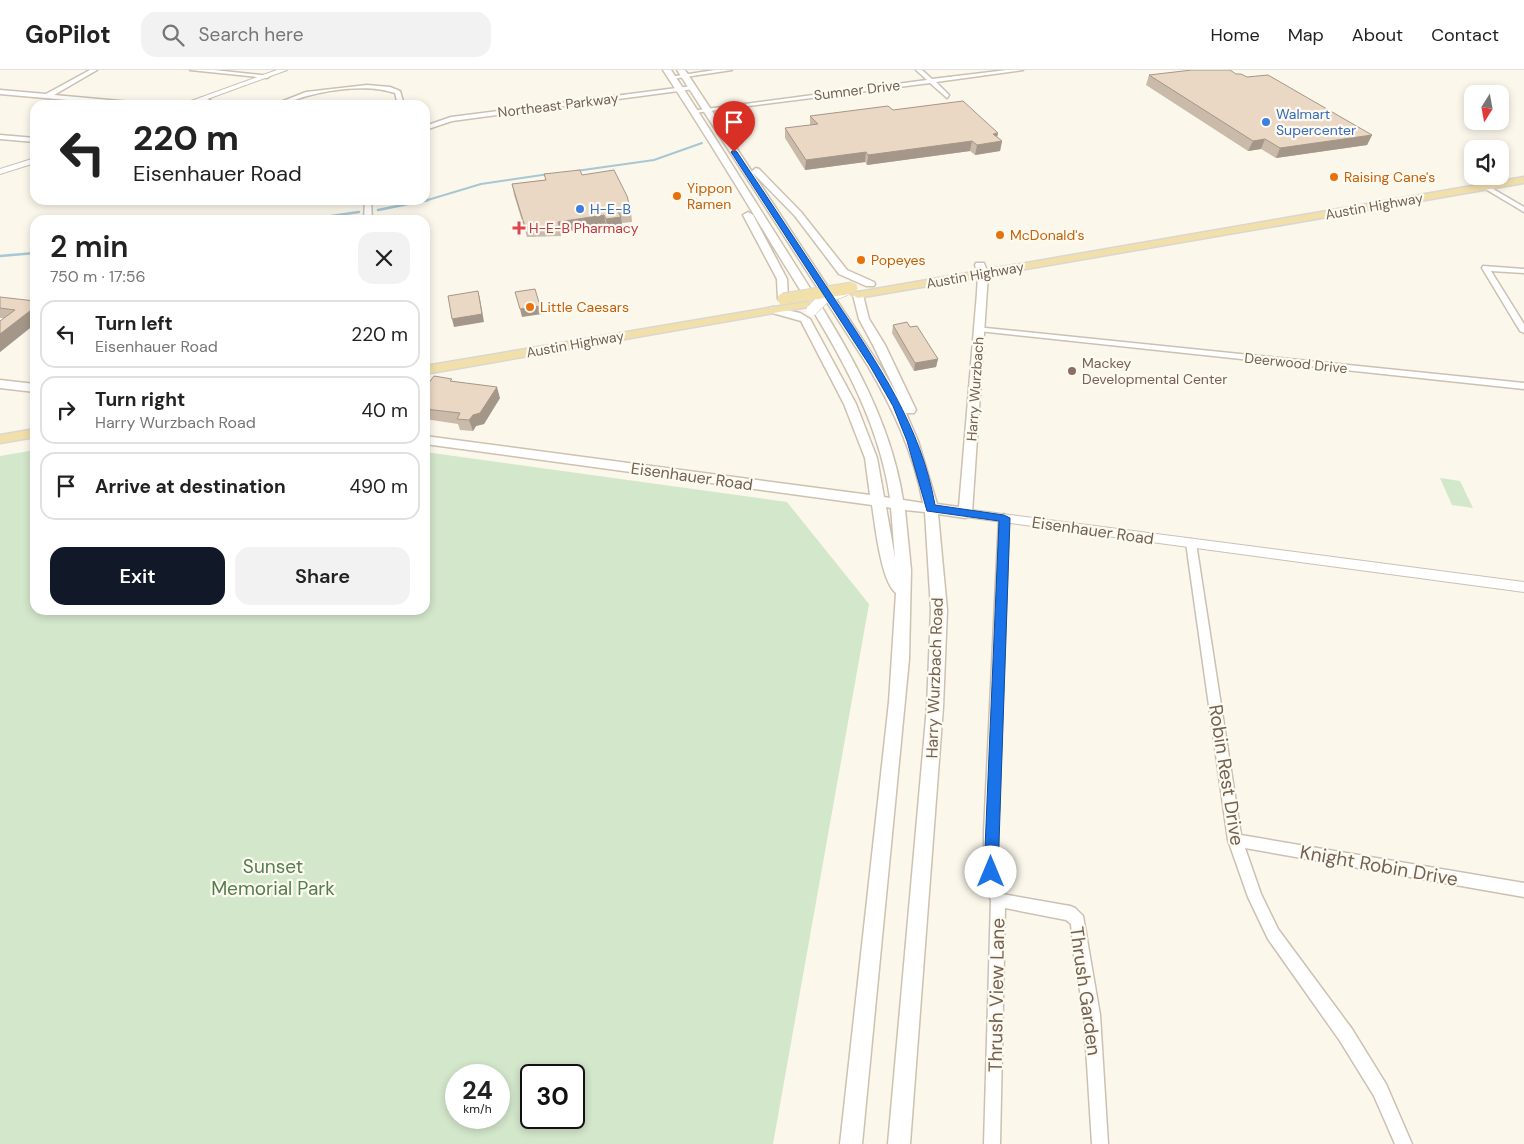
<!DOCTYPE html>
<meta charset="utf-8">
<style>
body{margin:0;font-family:"DM Sans",sans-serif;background:#f2f2f2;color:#222;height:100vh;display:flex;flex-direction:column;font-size:19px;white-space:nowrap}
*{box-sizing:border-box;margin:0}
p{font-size:16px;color:#767676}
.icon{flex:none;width:28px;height:28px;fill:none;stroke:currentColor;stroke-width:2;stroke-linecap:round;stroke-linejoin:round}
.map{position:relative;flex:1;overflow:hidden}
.details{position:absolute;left:30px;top:145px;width:400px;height:400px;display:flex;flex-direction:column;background:#fff;border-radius:15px;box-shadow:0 2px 8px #0003}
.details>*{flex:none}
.hud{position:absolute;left:30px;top:30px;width:400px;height:105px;border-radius:15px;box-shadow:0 2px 8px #0003;background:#fff;color:#222;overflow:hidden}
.needle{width:32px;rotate:191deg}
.controls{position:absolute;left:1464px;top:15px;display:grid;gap:10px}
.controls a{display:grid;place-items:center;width:45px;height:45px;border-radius:10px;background:#fff;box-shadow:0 2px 8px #0003;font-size:25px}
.speed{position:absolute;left:445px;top:994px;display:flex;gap:10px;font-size:25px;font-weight:700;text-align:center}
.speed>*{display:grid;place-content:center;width:65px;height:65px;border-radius:50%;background:#fff;box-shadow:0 2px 8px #0003;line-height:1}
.speed small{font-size:12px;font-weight:400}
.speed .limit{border:2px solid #111;border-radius:8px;background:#fff;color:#111}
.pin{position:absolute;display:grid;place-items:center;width:42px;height:42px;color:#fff;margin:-51px -21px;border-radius:50% 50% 50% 0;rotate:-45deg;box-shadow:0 0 5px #0007}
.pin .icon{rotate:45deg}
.me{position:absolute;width:55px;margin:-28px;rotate:0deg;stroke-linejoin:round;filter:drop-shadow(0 0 4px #0008)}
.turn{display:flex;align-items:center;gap:18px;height:105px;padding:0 20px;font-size:22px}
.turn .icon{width:65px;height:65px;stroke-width:2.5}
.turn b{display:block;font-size:35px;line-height:42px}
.round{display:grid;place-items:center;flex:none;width:52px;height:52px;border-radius:15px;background:#f2f2f2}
.head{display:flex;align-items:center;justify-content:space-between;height:85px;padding:0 20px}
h1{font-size:30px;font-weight:600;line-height:38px}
.button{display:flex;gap:10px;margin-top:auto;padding:10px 20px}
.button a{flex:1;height:58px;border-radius:15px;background:#111827;color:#fff;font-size:20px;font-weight:600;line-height:58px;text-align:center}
.button a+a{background:#f2f2f2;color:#222}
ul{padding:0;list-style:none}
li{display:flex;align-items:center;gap:15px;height:68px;margin:0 10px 8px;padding:0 10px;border:2px solid #e0e0e0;border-radius:15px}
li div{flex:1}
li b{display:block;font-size:19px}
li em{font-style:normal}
header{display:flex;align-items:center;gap:30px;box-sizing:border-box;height:70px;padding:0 25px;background:#fff;border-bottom:1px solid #e0e0e0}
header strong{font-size:24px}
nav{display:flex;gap:28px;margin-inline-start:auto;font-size:18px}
.search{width:350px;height:45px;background:#f2f2f2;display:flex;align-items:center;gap:12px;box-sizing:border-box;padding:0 18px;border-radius:15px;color:#767676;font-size:19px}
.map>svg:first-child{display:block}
</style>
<header>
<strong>GoPilot</strong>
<div class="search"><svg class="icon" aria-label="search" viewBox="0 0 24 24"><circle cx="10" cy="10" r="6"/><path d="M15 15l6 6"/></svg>Search here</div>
<nav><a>Home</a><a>Map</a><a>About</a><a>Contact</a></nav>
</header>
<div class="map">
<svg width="1524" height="1074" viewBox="0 0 1524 1074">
<rect width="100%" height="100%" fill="#fbf7eb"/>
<path fill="#d3e7cb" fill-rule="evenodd" d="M35,380V540H425V382L787,432L869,534L773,1074H0V386ZM456,1005H499V1048H456ZM531,1005H574V1048H531Z
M1440,408L1460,411L1473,438L1452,435Z"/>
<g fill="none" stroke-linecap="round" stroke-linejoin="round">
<path stroke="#a8c7d4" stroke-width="2" d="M735,69L743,68
M576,101L654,90L702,73
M421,132L481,114L549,104"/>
<path stroke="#a8c7d4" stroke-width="2.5" d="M378,140L428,130
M304,150L359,142
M0,186L35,183"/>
<g stroke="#ccc0b2" stroke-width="3">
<path id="minor" d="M90,0H97L54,25L142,33L145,35H123L0,24V20L46,24Z
M190,0H214L270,6L267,8Z
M715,0H732L672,9L669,7Z
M916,0H922L932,9L1007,0H1023L936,12L949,25L947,28L930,13L694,43L691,41L927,10Z
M367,15L390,17L400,21L404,35H398L395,23C370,14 333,19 307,26C295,29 285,35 273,35L306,22Z
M692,16L694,19L452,51L425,60V56L451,47Z
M201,28H205L220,35H212L201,30Z
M0,65L35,68V72L0,69Z
M1472,109H1476L1524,137V142L1472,111Z
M365,130H371L372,150H364Z
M1483,196L1524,199V203L1491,201L1524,254V263L1520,261L1482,198Z
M976,257L1524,313V319L979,261L975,259Z
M1004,444L1009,448L998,763V814L1002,824L1070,836L1075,838L1083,846L1100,945L1108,1074H1092L1084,945L1074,885L1071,854L1066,850L1005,838L1000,1074H984L991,830L984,815V763L999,448Z
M1191,469L1196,473L1241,765L1524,813V827L1245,778L1261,824L1278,859L1352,959L1386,1014L1412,1074H1395L1374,1026L1340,971L1268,869L1248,827L1228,770L1186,473Z"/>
</g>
<g stroke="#ccc0b2" stroke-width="2">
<path id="tertiary" d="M277,0H287L191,35H180Z
M35,88V93L0,104V99Z
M965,439L1524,512V522L965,447L961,446L959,443L961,440Z"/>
</g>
<g stroke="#cec1b0" stroke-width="3">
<path id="secondary" d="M663,0H671L685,21C720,75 754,130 789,185C837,261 889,339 903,430L923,433C914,383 893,339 868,296L677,0H685L880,296L898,326L873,275L859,249L853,225L858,222L863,225L869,249L885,275L916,340L914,343H906L918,371L937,434L959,437L977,223L978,204L975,195L976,193H984L988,204L972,443L970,446L965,448L938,444L947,540L943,637L910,1074H888L927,637L931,540L925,442L905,440L911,500L909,589L862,1074H840L889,632L896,523C881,512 875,454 872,435L425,374V366L870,425L865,388L844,334L801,251L769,242L768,240L769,238L773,237L800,243L810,249L856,334L877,388L884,427L890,428C877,336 822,255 774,178C738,118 701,58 663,0ZM886,437L891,438L895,488Z
M756,98L759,99L801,142L847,200L874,212L875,214L874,216H866L839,204L795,146L753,103L752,101Z
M748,142L753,145L787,209L788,229L787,231L783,232L778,229L777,209L743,145Z
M0,310L35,314V322L0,318Z"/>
</g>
<g stroke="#dbd6d2" stroke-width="3">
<path id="primary" d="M1524,107V113L858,228L852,225L858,222Z
M810,231L816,234L814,236L425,304V296Z
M35,359V367L0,373V365Z"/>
</g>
<use href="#minor" fill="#fff" fill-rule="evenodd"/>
<use href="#tertiary" fill="#fff" fill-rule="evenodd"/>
<use href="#secondary" fill="#fff" fill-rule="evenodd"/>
<use href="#primary" fill="#f2e0ab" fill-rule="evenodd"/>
<g stroke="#cec1b0" stroke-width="12" stroke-linecap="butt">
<path id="secondary-bridge" d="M812,240L823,229L846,220"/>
</g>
<g stroke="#dbd6d2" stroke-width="13" stroke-linecap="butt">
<path id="primary-bridge" d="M783,229L852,218"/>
</g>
<use href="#secondary-bridge" stroke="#fff" stroke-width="11"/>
<use href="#primary-bridge" stroke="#f2e0ab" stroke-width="11"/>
</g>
<path fill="#cabaa9" d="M1236,4L1247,7L1372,65L1367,75L1276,88L1261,79L1248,81L1146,15L1149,5Z
M893,40L998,63L997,67L1002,71L1000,81L975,85L970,81L867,95L865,92L805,100L785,68V58L810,55V46Z
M582,105L631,141L632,152L622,153V157L607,160L606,156L561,162V166L527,167L514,125L512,114Z
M0,227L35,254L0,282V251L4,248H0Z
M893,255L910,257L938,289L936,297L914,301L892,263Z
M453,312L500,328L484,354L476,356L473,361L460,360L458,354L425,349V327L427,324L425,318Z"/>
<path fill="#a49789" d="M998,63L996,72L1002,71L1000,81L975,85L977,75L993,64Z
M1372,65L1367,75L1276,88L1280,78Z
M1265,69L1261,79L1248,81L1253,71Z
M972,71L970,81L867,95L868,85Z
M866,82L865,92L805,100L806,90Z
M604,145L606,156L561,162L558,152Z
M621,147L622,157L607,160L606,149Z
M478,221L480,229L484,252L454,257L452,249Z
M540,236L542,244L522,247L520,239Z
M35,237V254L0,282V264Z
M938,289L936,297L914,301L915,293Z
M497,317L500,328L484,354L476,356L473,361L469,350Z"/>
<path fill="#ebd8c4" stroke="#a49789" d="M1192,0H1230L1236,4H1241L1247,7L1268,5L1372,65L1280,78L1265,69L1253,71L1149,5Z
M963,31L998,63L993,64L1002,71L977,75L972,71L868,85L866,82L806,90L785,58L818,54L810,46L888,36L893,40Z
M580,100L582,105L614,100L627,126L631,141L618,142L621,147L606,149L604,145L558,152L559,156L525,157L512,114L546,110L544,104Z
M535,219L540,236L520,239L515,222Z
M478,221L482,244L452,249L448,226Z
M0,227L35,231V237L0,264V251L15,240L0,238Z
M907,252L910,257L917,256L938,289L915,293L893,255Z
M434,306L452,309L450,311L497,317L480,343L473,345L469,350L457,349L460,343L425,339V327L430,319L425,318Z"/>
<path fill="#1a73e8" stroke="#114b97" d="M734,80L737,82C770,131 802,180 834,228C878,294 921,356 935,435L1004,445L1010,448L998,802L996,807L991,809L986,807L984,802L999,451L927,441L907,371L893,336L870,296L731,82Z"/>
<g fill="#3f7fe0" stroke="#fdfaf2" stroke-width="2">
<circle cx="1266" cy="52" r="5"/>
<circle cx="580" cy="139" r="5"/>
</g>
<g fill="#e8710a" stroke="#fdfaf2" stroke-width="2">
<circle cx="1334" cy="107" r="5"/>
<circle cx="677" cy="126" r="5"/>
<circle cx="1000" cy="165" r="5"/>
<circle cx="861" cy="190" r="5"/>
<circle cx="530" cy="237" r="5"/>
</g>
<path fill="#e0444e" stroke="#fdfaf2" stroke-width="2" d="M516.5 150.5h5v5h5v5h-5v5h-5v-5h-5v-5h5z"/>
<circle fill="#8d6e63" stroke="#fdfaf2" stroke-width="2" cx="1072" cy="301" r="5"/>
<g text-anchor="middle" stroke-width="4.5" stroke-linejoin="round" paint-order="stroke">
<g font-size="14" fill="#746150" stroke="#fdfaf2">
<text transform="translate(857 20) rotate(-7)" y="5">Sumner Drive</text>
<text transform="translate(558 35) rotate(-7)" y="5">Northeast Parkway</text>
<text transform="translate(1374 136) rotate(-10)" y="5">Austin Highway</text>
<text transform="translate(975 205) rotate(-10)" y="5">Austin Highway</text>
<text transform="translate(575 274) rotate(-10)" y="5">Austin Highway</text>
<text transform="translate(1296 293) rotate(6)" y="5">Deerwood Drive</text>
<text transform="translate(975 319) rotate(-86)" y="5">Harry Wurzbach</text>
</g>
<g font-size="14" fill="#366cbe" stroke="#fdfaf2" text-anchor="start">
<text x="1276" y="49">Walmart<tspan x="1276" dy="16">Supercenter</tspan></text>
<text x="590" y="144">H-E-B</text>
</g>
<g font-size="14" fill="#c56008" stroke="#fdfaf2" text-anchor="start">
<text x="1344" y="112">Raising Cane's</text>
<text x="687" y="123">Yippon<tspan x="687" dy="16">Ramen</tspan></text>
<text x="1010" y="170">McDonald's</text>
<text x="871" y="195">Popeyes</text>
<text x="540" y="242">Little Caesars</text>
</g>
<g font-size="14" fill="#be3a42" stroke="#fdfaf2" text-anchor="start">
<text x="529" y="163">H-E-B Pharmacy</text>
</g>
<g font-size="14" fill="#785e54" stroke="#fdfaf2" text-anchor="start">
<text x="1082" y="298">Mackey<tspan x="1082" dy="16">Developmental Center</tspan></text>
</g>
<g font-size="16" fill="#746150" stroke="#fdfaf2">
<text transform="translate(692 406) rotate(8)" y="6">Eisenhauer Road</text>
<text transform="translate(1093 460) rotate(8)" y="6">Eisenhauer Road</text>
<text transform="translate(934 608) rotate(-88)" y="6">Harry Wurzbach Road</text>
</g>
<g font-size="19" fill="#746150" stroke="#fdfaf2">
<text transform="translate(1227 705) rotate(81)" y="7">Robin Rest Drive</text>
<text transform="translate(1379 795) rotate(10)" y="7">Knight Robin Drive</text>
<text transform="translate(1086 921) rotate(82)" y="7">Thrush Garden</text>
<text transform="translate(996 925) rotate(-89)" y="7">Thrush View Lane</text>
</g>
<g font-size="19" fill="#547d4d" stroke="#fdfaf2">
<text x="273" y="803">Sunset<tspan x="273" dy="22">Memorial Park</tspan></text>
</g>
</g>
</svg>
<div class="controls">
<a><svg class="needle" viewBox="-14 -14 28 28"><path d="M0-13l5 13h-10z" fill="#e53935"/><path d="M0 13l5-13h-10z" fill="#767676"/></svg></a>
<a><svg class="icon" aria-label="sound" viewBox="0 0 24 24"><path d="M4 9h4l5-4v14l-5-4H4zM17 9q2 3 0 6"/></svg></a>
</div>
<div class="speed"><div>24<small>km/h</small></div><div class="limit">30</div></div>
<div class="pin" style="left:734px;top:82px;background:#d93025"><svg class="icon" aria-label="arrive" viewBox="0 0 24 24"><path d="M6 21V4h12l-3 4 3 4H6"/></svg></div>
<svg class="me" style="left:991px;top:802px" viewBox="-20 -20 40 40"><circle r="19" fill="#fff"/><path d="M0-13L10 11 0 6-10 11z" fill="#1a73e8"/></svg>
<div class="hud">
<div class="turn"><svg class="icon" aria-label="left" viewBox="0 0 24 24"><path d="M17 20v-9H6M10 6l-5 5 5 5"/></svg><div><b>220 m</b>Eisenhauer Road</div></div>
</div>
<section class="details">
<div class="head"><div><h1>2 min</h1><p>750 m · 17:56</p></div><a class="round"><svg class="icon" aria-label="close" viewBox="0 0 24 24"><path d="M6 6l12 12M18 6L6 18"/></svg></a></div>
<ul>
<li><svg class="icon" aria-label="left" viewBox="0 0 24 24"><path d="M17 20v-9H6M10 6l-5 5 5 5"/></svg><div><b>Turn left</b><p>Eisenhauer Road</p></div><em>220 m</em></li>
<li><svg class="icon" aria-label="right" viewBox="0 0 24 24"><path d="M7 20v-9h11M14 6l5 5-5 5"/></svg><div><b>Turn right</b><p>Harry Wurzbach Road</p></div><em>40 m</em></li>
<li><svg class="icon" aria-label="arrive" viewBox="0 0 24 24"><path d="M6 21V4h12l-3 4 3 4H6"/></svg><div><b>Arrive at destination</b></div><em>490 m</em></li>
</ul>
<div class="button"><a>Exit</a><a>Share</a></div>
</section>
</div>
